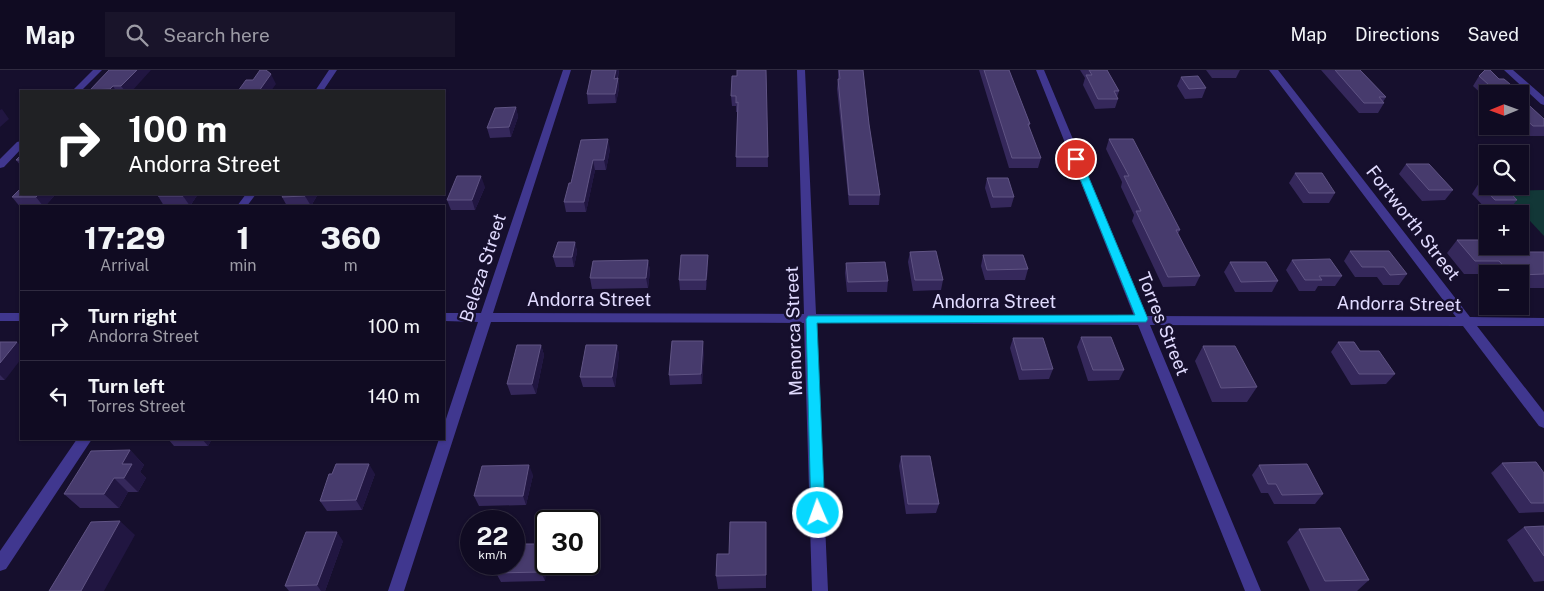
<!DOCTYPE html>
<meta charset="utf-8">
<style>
body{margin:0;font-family:"Public Sans",sans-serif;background:#19142a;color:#f1f3f6;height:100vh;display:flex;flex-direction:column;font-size:19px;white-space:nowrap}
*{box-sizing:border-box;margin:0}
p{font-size:16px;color:#9c9ba5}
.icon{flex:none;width:28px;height:28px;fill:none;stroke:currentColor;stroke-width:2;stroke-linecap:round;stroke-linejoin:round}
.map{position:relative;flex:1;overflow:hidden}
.panel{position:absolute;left:20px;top:135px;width:425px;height:235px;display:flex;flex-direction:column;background:#100b22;border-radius:0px;box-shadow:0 1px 4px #0004,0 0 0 1px #302b40}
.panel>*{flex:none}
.guide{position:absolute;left:20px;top:20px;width:425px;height:105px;border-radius:0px;box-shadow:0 1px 4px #0004,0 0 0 1px #302b40;background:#202124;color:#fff;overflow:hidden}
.needle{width:32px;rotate:269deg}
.buttons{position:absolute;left:1479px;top:15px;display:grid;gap:10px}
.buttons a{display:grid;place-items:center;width:50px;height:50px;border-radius:0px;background:#100b22;box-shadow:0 1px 4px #0004,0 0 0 1px #302b40;font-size:25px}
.speed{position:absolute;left:460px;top:440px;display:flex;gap:10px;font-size:25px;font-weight:700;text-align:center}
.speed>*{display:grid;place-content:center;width:65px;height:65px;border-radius:50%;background:#100b22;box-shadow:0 1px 4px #0004,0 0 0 1px #302b40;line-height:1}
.speed small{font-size:12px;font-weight:400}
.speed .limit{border:2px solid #111;border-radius:8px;background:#fff;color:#111}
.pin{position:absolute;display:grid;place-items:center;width:42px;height:42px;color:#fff;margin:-21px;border:2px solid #fff;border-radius:50%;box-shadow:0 1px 5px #0007}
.me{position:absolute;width:55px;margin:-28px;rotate:358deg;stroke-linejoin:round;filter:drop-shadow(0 0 4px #0008)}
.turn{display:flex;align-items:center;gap:18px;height:105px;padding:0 25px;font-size:22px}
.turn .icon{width:65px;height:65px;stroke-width:2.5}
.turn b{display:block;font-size:35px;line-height:42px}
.eta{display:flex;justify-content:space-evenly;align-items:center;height:85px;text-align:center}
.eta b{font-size:30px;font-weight:800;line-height:35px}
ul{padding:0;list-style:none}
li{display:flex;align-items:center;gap:15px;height:70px;padding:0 25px;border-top:1px solid #302b40}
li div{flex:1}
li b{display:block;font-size:19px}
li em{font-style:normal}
header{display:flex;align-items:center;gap:30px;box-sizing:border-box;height:70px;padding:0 25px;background:#100b22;border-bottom:1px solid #302b40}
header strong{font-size:24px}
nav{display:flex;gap:28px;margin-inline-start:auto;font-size:18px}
.search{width:350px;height:45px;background:#19142a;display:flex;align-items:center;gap:12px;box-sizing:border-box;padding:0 18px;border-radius:0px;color:#9c9ba5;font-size:19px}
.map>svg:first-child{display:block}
</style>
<header>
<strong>Map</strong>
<div class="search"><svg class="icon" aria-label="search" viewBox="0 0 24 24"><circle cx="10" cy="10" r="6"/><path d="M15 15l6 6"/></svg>Search here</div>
<nav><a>Map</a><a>Directions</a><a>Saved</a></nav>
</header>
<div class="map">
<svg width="1544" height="521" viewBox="0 0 1544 521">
<rect width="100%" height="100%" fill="#160f2d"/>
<path fill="#123737" d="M1544,120V166L1502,121Z"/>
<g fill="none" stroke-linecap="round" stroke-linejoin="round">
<path fill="#40378f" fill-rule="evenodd" d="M93,0H102L81,21H72Z
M329,0H337L323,21H315Z
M563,0H571L493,243L804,244L797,0H805L816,244L1134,246L1036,0H1044L1147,246L1456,247L1269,0H1278L1470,247L1544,248V256H1477L1544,342V358L1539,356L1463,256L1150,255L1261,521H1245L1138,255L816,253L828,521H812L804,253L491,252L404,521H388L439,369H444V355L478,252L444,251V243H481Z
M1504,0H1513L1544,27V35L1541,34Z
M21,71V79L4,97L0,98V89L17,72Z
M246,124H256L247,136H237Z
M0,243H21V251H0Z
M77,369H92L6,499L0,501V481Z"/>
</g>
<path fill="#35285b" d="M109,0L132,21H91L90,20Z
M592,0H619L618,8L619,18L616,33L588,34L587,24Z
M766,0L768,97H736L737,42H736V36H732L731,26L737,6Z
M838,0H863L869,54L880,125L879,135H849L837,19L838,9Z
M979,0H1009L1030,54L1029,57L1041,88L1038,98H1009Z
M1080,0H1107L1119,21L1117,27L1118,29L1115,38L1095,39L1083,15L1085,8Z
M1206,0H1240L1236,8H1212Z
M1321,0H1360L1386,27L1383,32L1384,33L1378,43H1359Z
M1479,6L1499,9L1523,25L1521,28L1544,49V66H1526L1515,56H1520V24H1488V30L1473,16Z
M1181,7L1206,18L1202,28L1185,29L1177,16Z
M516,37L518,47L511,67L490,68L487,58Z
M1109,69L1180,160L1178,164L1200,206L1195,216L1163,217L1132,151L1134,145L1121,117L1122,112L1106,79Z
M581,70L610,79L606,100H595L586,142H566L564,132L571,113Z
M21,85V96L16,90Z
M1406,94L1453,120L1445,130L1422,131L1399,104Z
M1295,103L1335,123L1329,133H1303L1289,113Z
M987,108L1014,127L1011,137L991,138L985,118Z
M1479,113L1517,130L1509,140H1487L1472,124Z
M485,117L475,140H451L447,130Z
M21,124H56L45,136H21V138L12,127Z
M159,124H198L190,136H164L158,126Z
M284,124H318L311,136H287L282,127Z
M1457,170L1509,182H1544V218H1520V204H1464L1447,183Z
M575,172L577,182L574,197H556L553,187Z
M1350,181L1407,204L1399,215H1383L1377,207H1355L1344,191Z
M910,182L943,210L941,220L913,221L908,192Z
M708,185V196L706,220H680L679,210Z
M983,185L1028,199L1025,210H985L981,196Z
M648,190L650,201L648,218L592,219L590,208Z
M1292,190L1342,206L1335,216H1318L1315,221H1299L1286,200Z
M1230,192L1278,211L1272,222H1235L1224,202Z
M846,193L888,211L887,222H847L845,203Z
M1081,267L1124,300L1119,310L1088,311L1077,277Z
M1013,268L1053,299L1049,309L1019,310L1010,278Z
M0,272L5,310H0Z
M1338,272L1360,281L1395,304L1386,314L1351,315L1331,282Z
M541,275L544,285L536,324L511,325L507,314Z
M617,275L619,285L615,317H583L580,307Z
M1203,276L1257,317L1247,332H1212L1195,291Z
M704,281L702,314L670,315L669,305Z
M168,369H212L208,376H174Z
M130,380L144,395L140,402L146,408L138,422H128L119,438H80L64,424Z
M901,386L939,434L936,443L906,444L899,396Z
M1502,393L1544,403V442L1519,443L1491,403Z
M1259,395L1323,424L1315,434H1274L1268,423H1261L1252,405Z
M375,404L362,440L327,441L320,431Z
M533,405L526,435L479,436L474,426Z
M766,452V518L718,519L716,506L729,484Z
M1544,456V511L1534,512L1507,470L1524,457Z
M1299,459L1369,510L1357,521H1310L1287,472Z
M343,471L325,521H289L285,516Z
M546,474L545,511L501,512L496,503Z"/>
<path fill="#211641" d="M137,0H151L132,21H125L121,16Z
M616,0H619L615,18L614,9Z
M271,4L276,14L271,21H259Z
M618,8L619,18L616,33L615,24Z
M113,16L116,21H111L110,19Z
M516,37L518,47L511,67L509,57Z
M2,39L9,49L0,57V40Z
M608,69L610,79L606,100L604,90Z
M593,90L595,100L586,142L584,132Z
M481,106L485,117L475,140L472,130Z
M39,124H56L45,136H43L36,127Z
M185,124H198L190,136L183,126Z
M307,124H318L311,136L305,126Z
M575,172L577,182L574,197L572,187Z
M708,185V196L706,220V210Z
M648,190L650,201L648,218L646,208Z
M703,271L704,281L702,314L701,304Z
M17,272L21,276V289L5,310L0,305V293Z
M541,275L544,285L536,324L532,314Z
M617,275L619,285L615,317L612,307Z
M202,369H212L208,376Z
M130,380L144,395L140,402L146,408L138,422L124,408L122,394Z
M369,394L375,404L362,440L356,430Z
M529,395L533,405L526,435L523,426Z
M114,408L128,422L119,438L104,424Z
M120,451L135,465L104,521H81Z
M337,462L343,471L325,521H321L317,515Z
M546,474V494H548L545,511L541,502Z"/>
<path fill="#473b6d" stroke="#605484" d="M109,0H137L121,16H113L110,19L90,20Z
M260,0H266L271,4L259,21H238L246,10H253Z
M592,0H616L614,9L618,8L615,24H587Z
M737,0H766L768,87H736L738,32L736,33V26H731L732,6H737Z
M839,0H863L869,54L880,125H849L838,9H840Z
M984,0H1009L1030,54H1028L1041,88H1012Z
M1089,0H1107L1119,21H1114L1118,29H1098L1086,5H1092Z
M1335,0H1360L1386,27H1379L1384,33H1364Z
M1485,0H1490L1499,9H1504L1523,25H1520V24H1499L1479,6Z
M1198,6L1206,18L1189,19L1181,7Z
M1520,27L1544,49V56H1533L1520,44Z
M516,37L509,57L487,58L495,38Z
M608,69L604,90H593L584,132H564L569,113H571L581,70Z
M1109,69H1133L1180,160H1176L1200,206L1168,207L1136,141H1141L1124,106H1129Z
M21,85V90H16Z
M1406,94H1429L1453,120H1429Z
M1295,103H1322L1335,123H1309Z
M457,106H481L472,130H447Z
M987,108H1008L1014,127H993Z
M1479,113H1488V116H1504L1517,130H1495Z
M21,118V124H39L36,127H12Z
M159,124H185L183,126H158Z
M284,124H307L305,126L282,127Z
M1457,170H1488V176H1504L1509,182H1544V204L1520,205V204H1511L1499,191H1475Z
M558,172H575L572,187H553Z
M936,181L943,210H915L910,182Z
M1350,181H1389L1407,204L1390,205L1384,197H1362Z
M681,185H708L706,210H679Z
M983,185H1023L1028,199L987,200Z
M1330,189L1342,206H1319L1322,210H1305L1292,190Z
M648,190L646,208H590L593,191Z
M885,192L888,211L848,212L846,193Z
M1230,192H1266L1278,211L1241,212Z
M1081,267H1111L1124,300H1093Z
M1013,268H1043L1053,299L1022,300Z
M672,271H703L701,304L669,305Z
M0,272H17L0,293Z
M1338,272H1354L1360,281H1379L1395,304H1359Z
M517,275H541L532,314H507Z
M586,275H617L612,307H580Z
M1203,276H1235L1257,317L1221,318Z
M130,380L122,394H132L124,408H114L104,424H64L91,381Z
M901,386H930L939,434H908Z
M1536,392L1544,403V433H1531L1502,393Z
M336,394H369L356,430L320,431L329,404H332Z
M1307,394L1323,424L1282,425L1276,414H1268L1259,395Z
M529,395L523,426H474L482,396Z
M120,451L81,521H49L91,452Z
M730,452H766V505L716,506L717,484H729Z
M1544,456V486L1524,457Z
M1340,458L1369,510L1325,511L1299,459Z
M306,462H337L317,515L285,516Z
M514,474H546L541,502L496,503L498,494H514Z"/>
<path fill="#07d8ff" stroke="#058ca6" d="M1076,86L1081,89L1148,249L1146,252L817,253L825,443L823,448L818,449L813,448L811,443L806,249L808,246L1135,245L1072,89Z"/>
<g text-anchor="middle" stroke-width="5" stroke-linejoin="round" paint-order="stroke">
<g font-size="18" fill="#e1dbff" stroke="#160f2d">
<text transform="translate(1413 153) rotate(52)" y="6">Fortworth Street</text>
<text transform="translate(483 198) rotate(-72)" y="6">Beleza Street</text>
<text x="589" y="236">Andorra Street</text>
<text x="994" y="238">Andorra Street</text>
<text transform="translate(1399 234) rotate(1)" y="6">Andorra Street</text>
<text transform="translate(1163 254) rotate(68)" y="6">Torres Street</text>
<text transform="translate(794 261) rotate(-92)" y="6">Menorca Street</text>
</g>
</g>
</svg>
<div class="buttons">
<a><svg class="needle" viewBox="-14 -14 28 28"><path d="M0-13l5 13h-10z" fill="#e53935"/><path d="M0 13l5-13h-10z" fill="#9c9ba5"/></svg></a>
<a><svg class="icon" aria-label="search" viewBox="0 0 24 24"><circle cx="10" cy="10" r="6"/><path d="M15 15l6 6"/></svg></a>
<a>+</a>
<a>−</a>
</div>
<div class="speed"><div>22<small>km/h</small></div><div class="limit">30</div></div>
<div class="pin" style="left:1076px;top:89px;background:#d93025"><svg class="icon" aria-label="arrive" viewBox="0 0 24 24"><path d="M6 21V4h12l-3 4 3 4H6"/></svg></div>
<svg class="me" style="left:818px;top:443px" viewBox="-20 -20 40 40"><circle r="17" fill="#07d8ff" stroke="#fff" stroke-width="3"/><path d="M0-11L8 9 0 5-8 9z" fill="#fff"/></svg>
<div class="guide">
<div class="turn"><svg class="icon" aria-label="right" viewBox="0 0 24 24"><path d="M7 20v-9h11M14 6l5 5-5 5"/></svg><div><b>100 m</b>Andorra Street</div></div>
</div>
<section class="panel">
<div class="eta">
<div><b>17:29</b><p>Arrival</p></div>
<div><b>1</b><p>min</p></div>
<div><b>360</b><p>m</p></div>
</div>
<ul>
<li><svg class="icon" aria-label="right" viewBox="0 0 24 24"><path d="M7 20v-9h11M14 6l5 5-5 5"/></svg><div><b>Turn right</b><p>Andorra Street</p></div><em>100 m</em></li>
<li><svg class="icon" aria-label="left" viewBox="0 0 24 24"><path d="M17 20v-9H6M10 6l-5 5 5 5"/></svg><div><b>Turn left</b><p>Torres Street</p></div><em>140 m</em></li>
</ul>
</section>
</div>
